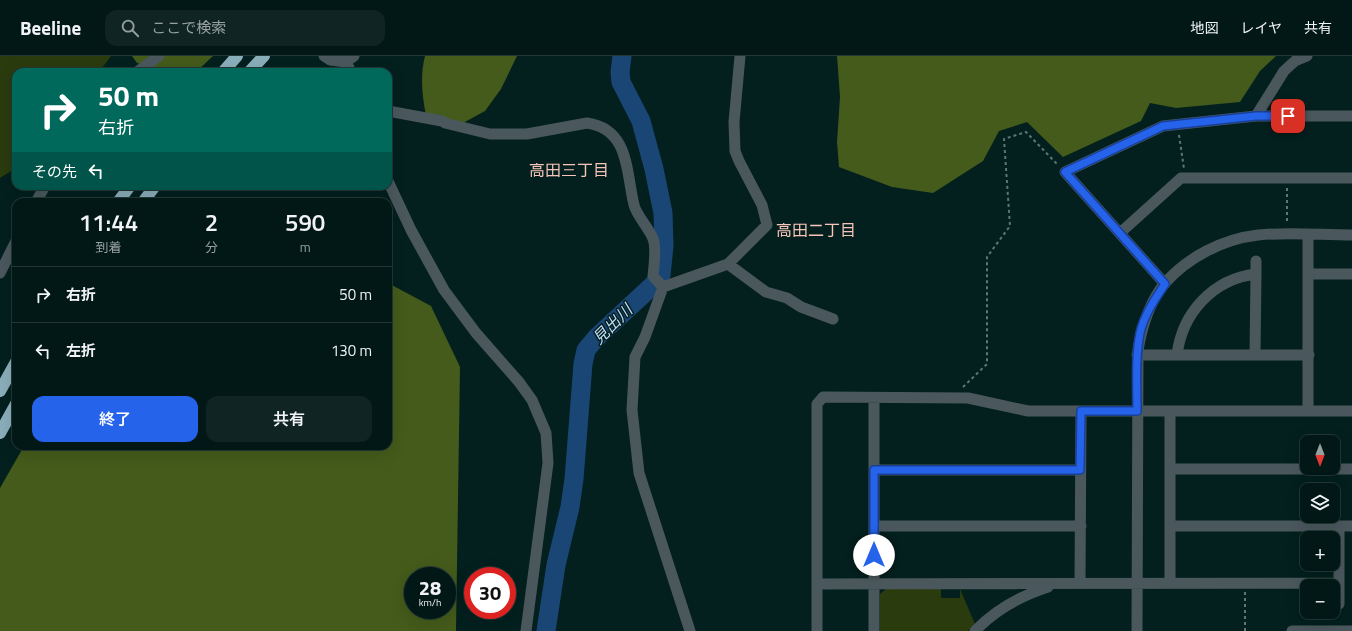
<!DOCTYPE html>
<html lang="ja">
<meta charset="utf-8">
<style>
body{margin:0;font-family:"Titillium Web","Noto Sans JP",sans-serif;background:#102523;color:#f1f3f6;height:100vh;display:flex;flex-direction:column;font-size:15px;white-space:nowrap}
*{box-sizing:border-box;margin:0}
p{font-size:13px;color:#96a0a1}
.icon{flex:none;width:22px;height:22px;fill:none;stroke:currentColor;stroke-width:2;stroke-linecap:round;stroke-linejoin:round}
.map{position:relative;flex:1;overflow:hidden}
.sheet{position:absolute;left:12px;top:142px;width:380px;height:252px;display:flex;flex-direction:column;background:#021816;border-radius:12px;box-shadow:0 4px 16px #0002,0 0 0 1px #233735}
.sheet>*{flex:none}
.top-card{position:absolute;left:12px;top:12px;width:380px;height:122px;border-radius:12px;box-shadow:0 4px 16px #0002,0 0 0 1px #233735;background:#00695c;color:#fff;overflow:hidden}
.needle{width:26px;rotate:180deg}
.buttons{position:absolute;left:1300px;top:379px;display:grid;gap:8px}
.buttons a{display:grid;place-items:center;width:40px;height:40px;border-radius:8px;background:#021816;box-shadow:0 4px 16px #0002,0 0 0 1px #233735;font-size:20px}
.speed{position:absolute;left:404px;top:511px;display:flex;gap:8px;font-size:20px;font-weight:700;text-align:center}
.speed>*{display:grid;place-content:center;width:52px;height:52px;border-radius:50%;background:#021816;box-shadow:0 4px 16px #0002,0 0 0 1px #233735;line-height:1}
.speed small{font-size:10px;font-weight:400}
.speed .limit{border:6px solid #d22;background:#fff;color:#111}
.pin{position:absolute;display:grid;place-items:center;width:34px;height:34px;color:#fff;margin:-17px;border-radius:8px;box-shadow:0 2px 6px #0006}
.me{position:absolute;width:44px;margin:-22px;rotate:0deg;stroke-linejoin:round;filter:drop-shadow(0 0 3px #0008)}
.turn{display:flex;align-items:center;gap:14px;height:84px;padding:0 20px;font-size:18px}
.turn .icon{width:52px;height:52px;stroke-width:2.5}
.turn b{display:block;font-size:28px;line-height:34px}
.then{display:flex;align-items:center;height:38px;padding:0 20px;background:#0003;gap:8px;font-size:15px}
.eta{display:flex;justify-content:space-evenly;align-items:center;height:68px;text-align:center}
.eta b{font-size:24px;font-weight:600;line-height:28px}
.action{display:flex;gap:8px;margin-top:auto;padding:8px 20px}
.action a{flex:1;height:46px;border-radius:12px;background:#2563eb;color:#fff;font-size:16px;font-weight:600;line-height:46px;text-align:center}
.action a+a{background:#102523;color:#f1f3f6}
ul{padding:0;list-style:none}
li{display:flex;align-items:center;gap:12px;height:56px;padding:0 20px;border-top:1px solid #233735}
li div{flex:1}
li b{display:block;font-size:15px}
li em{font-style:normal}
header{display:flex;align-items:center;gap:24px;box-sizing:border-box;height:56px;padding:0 20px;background:#021816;border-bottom:1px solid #233735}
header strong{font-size:19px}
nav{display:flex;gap:22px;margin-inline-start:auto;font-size:14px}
.search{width:280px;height:36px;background:#102523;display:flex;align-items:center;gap:10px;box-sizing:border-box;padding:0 14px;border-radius:12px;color:#96a0a1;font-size:15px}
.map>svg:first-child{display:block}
</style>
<header>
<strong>Beeline</strong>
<div class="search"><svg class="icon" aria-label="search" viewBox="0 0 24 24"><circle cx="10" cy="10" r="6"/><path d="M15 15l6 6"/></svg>ここで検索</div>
<nav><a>地図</a><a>レイヤ</a><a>共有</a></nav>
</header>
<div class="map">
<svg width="1352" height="575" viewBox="0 0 1352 575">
<rect width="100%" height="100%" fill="#03201e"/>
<path fill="#2a3b0e" d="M0,0H111L99,16H16V112L0,122Z
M886,533H941V542H960V533L975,568L968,575H880V538Z"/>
<path fill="#445b1b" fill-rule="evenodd" d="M132,0H213L196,16H169L137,7Z
M425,0H517L501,33L485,55L463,67L426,59C422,40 420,19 425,0Z
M837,0H1276L1260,15L1240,46L1176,52L1150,47L1141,65L1063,101L1027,66L999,75L983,105L933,137L892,131L839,111L837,86L840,41Z
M388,227L431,250L460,311L456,575H0V432L24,390H388ZM413,520H447V554H413Z"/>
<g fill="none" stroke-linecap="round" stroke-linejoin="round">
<path stroke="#1a4676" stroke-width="19" d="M546,575L556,509L570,451L574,423L583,308L586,294L596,282L653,229L661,219L664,190L663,157L654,113L641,65L621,26L620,16L622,0"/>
<path stroke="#5e7775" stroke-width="2" stroke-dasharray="3 3" stroke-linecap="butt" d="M1179,79L1184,113
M1287,132V167
M963,331L987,308V201L1010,170L1004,83L1026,76L1058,109
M1245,575V536"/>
<path stroke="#4a585d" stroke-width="11" d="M324,0L330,4L346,6L354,0
M1307,0L1295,5L1284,15L1256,60H1352
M346,6L351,16
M137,16L159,0
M388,55L442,65L445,67L490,78H527L587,67C630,73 626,117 634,149C637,161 652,175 654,186C656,197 654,210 653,220L663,231
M388,125L411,174L444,234L476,277L519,326L532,344L546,377L548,407L526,575
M36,146L45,130
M1120,177L1181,122H1352
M1308,179V355
M728,208L766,236L787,242L801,251L833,263
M0,217L16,185
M1256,218V205
M1309,218H1352
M1165,228L1065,116L1163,70L1256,60
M663,231L645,281L635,301L632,354L639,417L690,575
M663,231L728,208L767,169L762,149L739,105L735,95L734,66L740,0
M1137,299H1309
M1177,299C1182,257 1213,223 1256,218L1255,299
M1170,355V527
M1170,413H1352
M874,414H1080
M874,470H1081
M1170,470H1352
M1339,470V527L817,528V348L823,341L968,342L1028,355H1352
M1080,527L1081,355
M1339,527V548
M817,528V575
M874,575V342
M975,575C996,553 1020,540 1048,531
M1137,575L1138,294C1142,271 1149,246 1165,227C1188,201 1223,183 1258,179C1288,176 1321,179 1352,179"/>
<path stroke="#4a585d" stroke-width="11" d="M1292,575H1352"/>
<path stroke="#8aaeba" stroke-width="12" d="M223,16L237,0
M249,16L264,0
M118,146L130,130
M143,146L155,130
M0,335L16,306
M0,377L16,348"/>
</g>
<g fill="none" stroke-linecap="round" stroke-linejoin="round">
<g stroke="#184099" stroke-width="10">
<path id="route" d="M874,499V414H1080L1081,355H1137C1137,329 1135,302 1140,277C1144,259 1155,243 1165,228L1065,116L1163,70L1256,60H1288"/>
</g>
<use href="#route" stroke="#2563eb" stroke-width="7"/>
</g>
<g text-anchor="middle" stroke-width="3" stroke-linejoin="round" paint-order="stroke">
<g font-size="16" fill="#f6c4b8" stroke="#03201e">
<text x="569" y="120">高田三丁目</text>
<text x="816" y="180">高田二丁目</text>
</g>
<g font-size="16" font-style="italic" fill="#c1dbf9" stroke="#03201e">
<text transform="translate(612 268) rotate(-45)" y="6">見出川</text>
</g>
</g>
</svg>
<div class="buttons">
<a><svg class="needle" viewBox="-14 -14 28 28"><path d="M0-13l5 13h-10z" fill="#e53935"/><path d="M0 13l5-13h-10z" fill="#96a0a1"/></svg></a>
<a><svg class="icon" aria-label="layers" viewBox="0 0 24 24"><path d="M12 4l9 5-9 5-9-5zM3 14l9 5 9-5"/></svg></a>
<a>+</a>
<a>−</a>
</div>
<div class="speed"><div>28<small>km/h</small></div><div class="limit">30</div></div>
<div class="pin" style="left:1288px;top:60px;background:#d93025"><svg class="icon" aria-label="arrive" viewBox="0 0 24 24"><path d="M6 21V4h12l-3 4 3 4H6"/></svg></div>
<svg class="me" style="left:874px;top:499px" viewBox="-20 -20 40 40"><circle r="19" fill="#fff"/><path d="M0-13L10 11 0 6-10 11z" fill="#2563eb"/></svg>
<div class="top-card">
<div class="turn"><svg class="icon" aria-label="right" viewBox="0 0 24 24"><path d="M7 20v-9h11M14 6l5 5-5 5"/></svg><div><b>50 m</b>右折</div></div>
<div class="then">その先<svg class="icon" aria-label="left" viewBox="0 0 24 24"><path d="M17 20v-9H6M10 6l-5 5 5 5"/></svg></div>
</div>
<section class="sheet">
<div class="eta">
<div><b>11:44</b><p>到着</p></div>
<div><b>2</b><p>分</p></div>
<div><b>590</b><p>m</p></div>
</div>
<ul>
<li><svg class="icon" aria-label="right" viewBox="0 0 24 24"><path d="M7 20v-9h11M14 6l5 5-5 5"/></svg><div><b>右折</b></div><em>50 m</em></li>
<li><svg class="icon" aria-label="left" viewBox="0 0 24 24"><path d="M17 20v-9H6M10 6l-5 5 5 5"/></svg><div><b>左折</b></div><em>130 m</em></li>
</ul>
<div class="action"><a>終了</a><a>共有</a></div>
</section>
</div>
